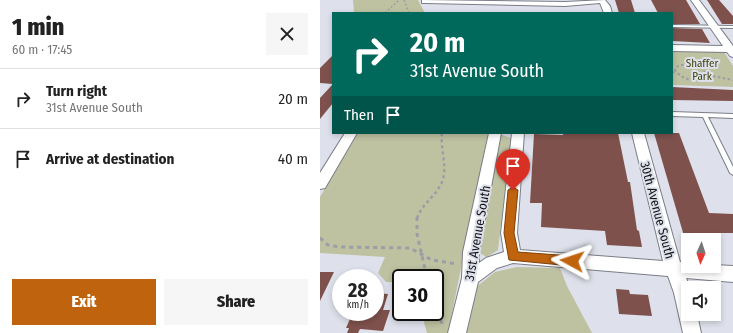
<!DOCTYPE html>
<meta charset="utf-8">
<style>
body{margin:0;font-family:"Fira Sans Condensed",sans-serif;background:#f6f6f6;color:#222;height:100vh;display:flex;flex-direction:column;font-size:15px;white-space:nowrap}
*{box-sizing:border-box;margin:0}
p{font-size:13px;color:#767676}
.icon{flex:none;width:22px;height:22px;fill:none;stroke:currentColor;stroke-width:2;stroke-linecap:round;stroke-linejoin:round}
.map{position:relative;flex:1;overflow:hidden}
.sheet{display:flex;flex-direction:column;background:#fff;width:320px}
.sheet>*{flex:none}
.top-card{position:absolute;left:12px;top:12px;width:341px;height:122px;border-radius:0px;box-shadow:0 2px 6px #0003;background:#00695c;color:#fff;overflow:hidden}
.needle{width:26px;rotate:183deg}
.tools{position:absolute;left:361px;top:233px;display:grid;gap:8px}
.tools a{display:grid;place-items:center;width:40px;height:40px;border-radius:0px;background:#fff;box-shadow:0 2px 6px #0003;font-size:20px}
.speed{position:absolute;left:12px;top:269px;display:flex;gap:8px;font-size:20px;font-weight:700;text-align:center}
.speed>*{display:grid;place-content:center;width:52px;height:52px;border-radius:50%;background:#fff;box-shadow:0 2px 6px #0003;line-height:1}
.speed small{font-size:10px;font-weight:400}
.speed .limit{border:2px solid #111;border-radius:6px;background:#fff;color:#111}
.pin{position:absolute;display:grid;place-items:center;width:34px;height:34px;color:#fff;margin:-41px -17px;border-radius:50% 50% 50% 0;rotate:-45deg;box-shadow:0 0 4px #0007}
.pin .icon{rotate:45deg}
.me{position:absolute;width:44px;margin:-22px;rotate:275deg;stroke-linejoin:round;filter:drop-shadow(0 0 3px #0008)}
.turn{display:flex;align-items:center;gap:14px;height:84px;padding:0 12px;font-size:18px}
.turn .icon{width:52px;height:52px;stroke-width:2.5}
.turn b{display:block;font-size:28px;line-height:34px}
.then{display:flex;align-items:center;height:38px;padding:0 12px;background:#0003;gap:8px;font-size:15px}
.round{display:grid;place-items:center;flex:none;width:42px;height:42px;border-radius:0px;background:#f6f6f6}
.headline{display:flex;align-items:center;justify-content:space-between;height:68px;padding:0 12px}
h1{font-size:24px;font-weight:800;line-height:30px}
.button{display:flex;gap:8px;margin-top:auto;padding:8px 12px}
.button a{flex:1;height:46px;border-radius:0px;background:#bf630f;color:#fff;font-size:16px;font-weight:800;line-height:46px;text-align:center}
.button a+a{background:#f6f6f6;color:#222}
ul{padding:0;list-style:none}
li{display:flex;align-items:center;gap:12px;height:60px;padding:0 12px;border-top:1px solid #e0e0e0}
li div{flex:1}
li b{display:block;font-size:15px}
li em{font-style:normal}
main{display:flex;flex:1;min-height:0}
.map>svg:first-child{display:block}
</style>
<main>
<section class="sheet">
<div class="headline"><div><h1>1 min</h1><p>60 m · 17:45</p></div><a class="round"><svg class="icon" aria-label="close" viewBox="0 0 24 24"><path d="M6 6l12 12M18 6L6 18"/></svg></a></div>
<ul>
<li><svg class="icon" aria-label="right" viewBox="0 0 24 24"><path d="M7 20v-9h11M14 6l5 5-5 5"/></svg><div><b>Turn right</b><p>31st Avenue South</p></div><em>20 m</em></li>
<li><svg class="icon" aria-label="arrive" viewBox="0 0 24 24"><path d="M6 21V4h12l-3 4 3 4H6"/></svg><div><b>Arrive at destination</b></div><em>40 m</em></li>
</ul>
<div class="button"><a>Exit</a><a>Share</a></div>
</section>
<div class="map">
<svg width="413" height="333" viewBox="0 0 413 333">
<rect width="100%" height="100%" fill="#dee1eb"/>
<path fill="#bec2a1" d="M33,0H98L105,13H34Z
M352,51L404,52L413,66V87L352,85Z
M38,133H168L128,333H107L101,312H115V278H81V288L79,282H66L58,273L65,257L0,253V197Z
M180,134L191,138L178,250L167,257L159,253Z
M197,267L240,268L247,286L272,333H146L155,288L175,272Z"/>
<path fill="#7e514c" d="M295,0H311L315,13H299Z
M331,0H366L380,24H352V13H338Z
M387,0H399L413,16V24H402Z
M352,28L382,29L390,43L352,41Z
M13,55V103L0,119V98L13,84L0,83V68Z
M352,87L413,90V101L352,100Z
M243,133H298L308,182H310L317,230L319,231L322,247L287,245L285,231L221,227L222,203H210L214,134L243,135Z
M334,133H359L389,213L413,214V233H396L398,237L364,236Z
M0,272H14L0,301Z
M296,289L309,290L310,294L328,295L332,316L299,314Z
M55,293L68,294L63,310H70L63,331L40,329L38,333H27L29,328H26L33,312H55Z"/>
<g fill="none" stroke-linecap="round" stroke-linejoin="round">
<g stroke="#7a7d86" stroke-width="2">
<path id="service" d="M352,25L413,26V28L352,27Z
M352,112L413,114V118L388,117L413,167V175L410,173L383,117L352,116Z"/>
</g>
<g stroke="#7a7d86" stroke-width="2">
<path id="minor" d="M102,0L245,2L285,0L290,6L292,13H284L280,3L245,6L105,3H102Z
M371,0H379L413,46V57L410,56L407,52L352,51V45L403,46Z
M25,133H37L5,188L0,189V173Z
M169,133H181L159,252V263L166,258L184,252L181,233L192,133H204L197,233L200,250L343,261L312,133H324L360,262L368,263V266L394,265L413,266V282L366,278L370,288H368V314H377L381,333H363L354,293L348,276L193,263L177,268L158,282L146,333H128L142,278L143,252Z"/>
</g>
<path stroke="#9b9ea5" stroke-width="1.5" stroke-dasharray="2 2" stroke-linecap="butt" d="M84,0L89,13
M65,13L79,0"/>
<path stroke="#9b9ea5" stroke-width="2" stroke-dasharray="2.5 2.5" stroke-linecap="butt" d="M366,64L382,68L387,76C376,83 362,80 355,70L358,66Z
M375,64L395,59
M352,73L356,71
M388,75L413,80"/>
<path stroke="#9b9ea5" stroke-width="2.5" stroke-dasharray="3 3" stroke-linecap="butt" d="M97,218C102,204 116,196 122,182C128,167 120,149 122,133"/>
<path stroke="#9b9ea5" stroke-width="3" stroke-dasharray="4 4" stroke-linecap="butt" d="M97,217V234L107,278
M0,238L8,245L20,247L90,248L112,260L137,264
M115,305L123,326"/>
<use href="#service" fill="#fff" fill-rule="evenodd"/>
<use href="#minor" fill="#fff" fill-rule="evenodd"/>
</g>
<path fill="#bf630f" stroke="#7c400a" d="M193,187L198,190L194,233L198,252L252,256L256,258L258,261L256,265L252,266L189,260L184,233L188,190Z"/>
<g text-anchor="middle" stroke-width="4" stroke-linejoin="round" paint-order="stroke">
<g font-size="11" fill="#41440f" stroke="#dee1eb">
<text x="382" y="67">Shaffer<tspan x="382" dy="13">Park</tspan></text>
</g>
<g font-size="13" fill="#121316" stroke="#dee1eb">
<text transform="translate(338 210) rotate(75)" y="5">30th Avenue South</text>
<text transform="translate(157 233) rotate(-80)" y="5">31st Avenue South</text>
</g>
</g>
</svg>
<div class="tools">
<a><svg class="needle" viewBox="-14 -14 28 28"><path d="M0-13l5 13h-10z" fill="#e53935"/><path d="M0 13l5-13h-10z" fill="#767676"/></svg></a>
<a><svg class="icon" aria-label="sound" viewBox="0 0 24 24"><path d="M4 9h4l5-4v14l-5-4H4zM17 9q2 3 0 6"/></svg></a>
</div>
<div class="speed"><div>28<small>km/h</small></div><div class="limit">30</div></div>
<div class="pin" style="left:193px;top:190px;background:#d93025"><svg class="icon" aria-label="arrive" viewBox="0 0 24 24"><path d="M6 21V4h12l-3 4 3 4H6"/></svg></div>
<svg class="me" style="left:252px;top:261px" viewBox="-20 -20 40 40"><path d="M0-17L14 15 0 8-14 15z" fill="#bf630f" stroke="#fff" stroke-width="4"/></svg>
<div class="top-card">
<div class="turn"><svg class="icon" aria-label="right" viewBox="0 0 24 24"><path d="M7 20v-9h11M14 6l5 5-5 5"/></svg><div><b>20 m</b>31st Avenue South</div></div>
<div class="then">Then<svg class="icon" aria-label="arrive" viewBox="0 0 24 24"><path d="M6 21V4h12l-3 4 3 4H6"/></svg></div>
</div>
</div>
</main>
